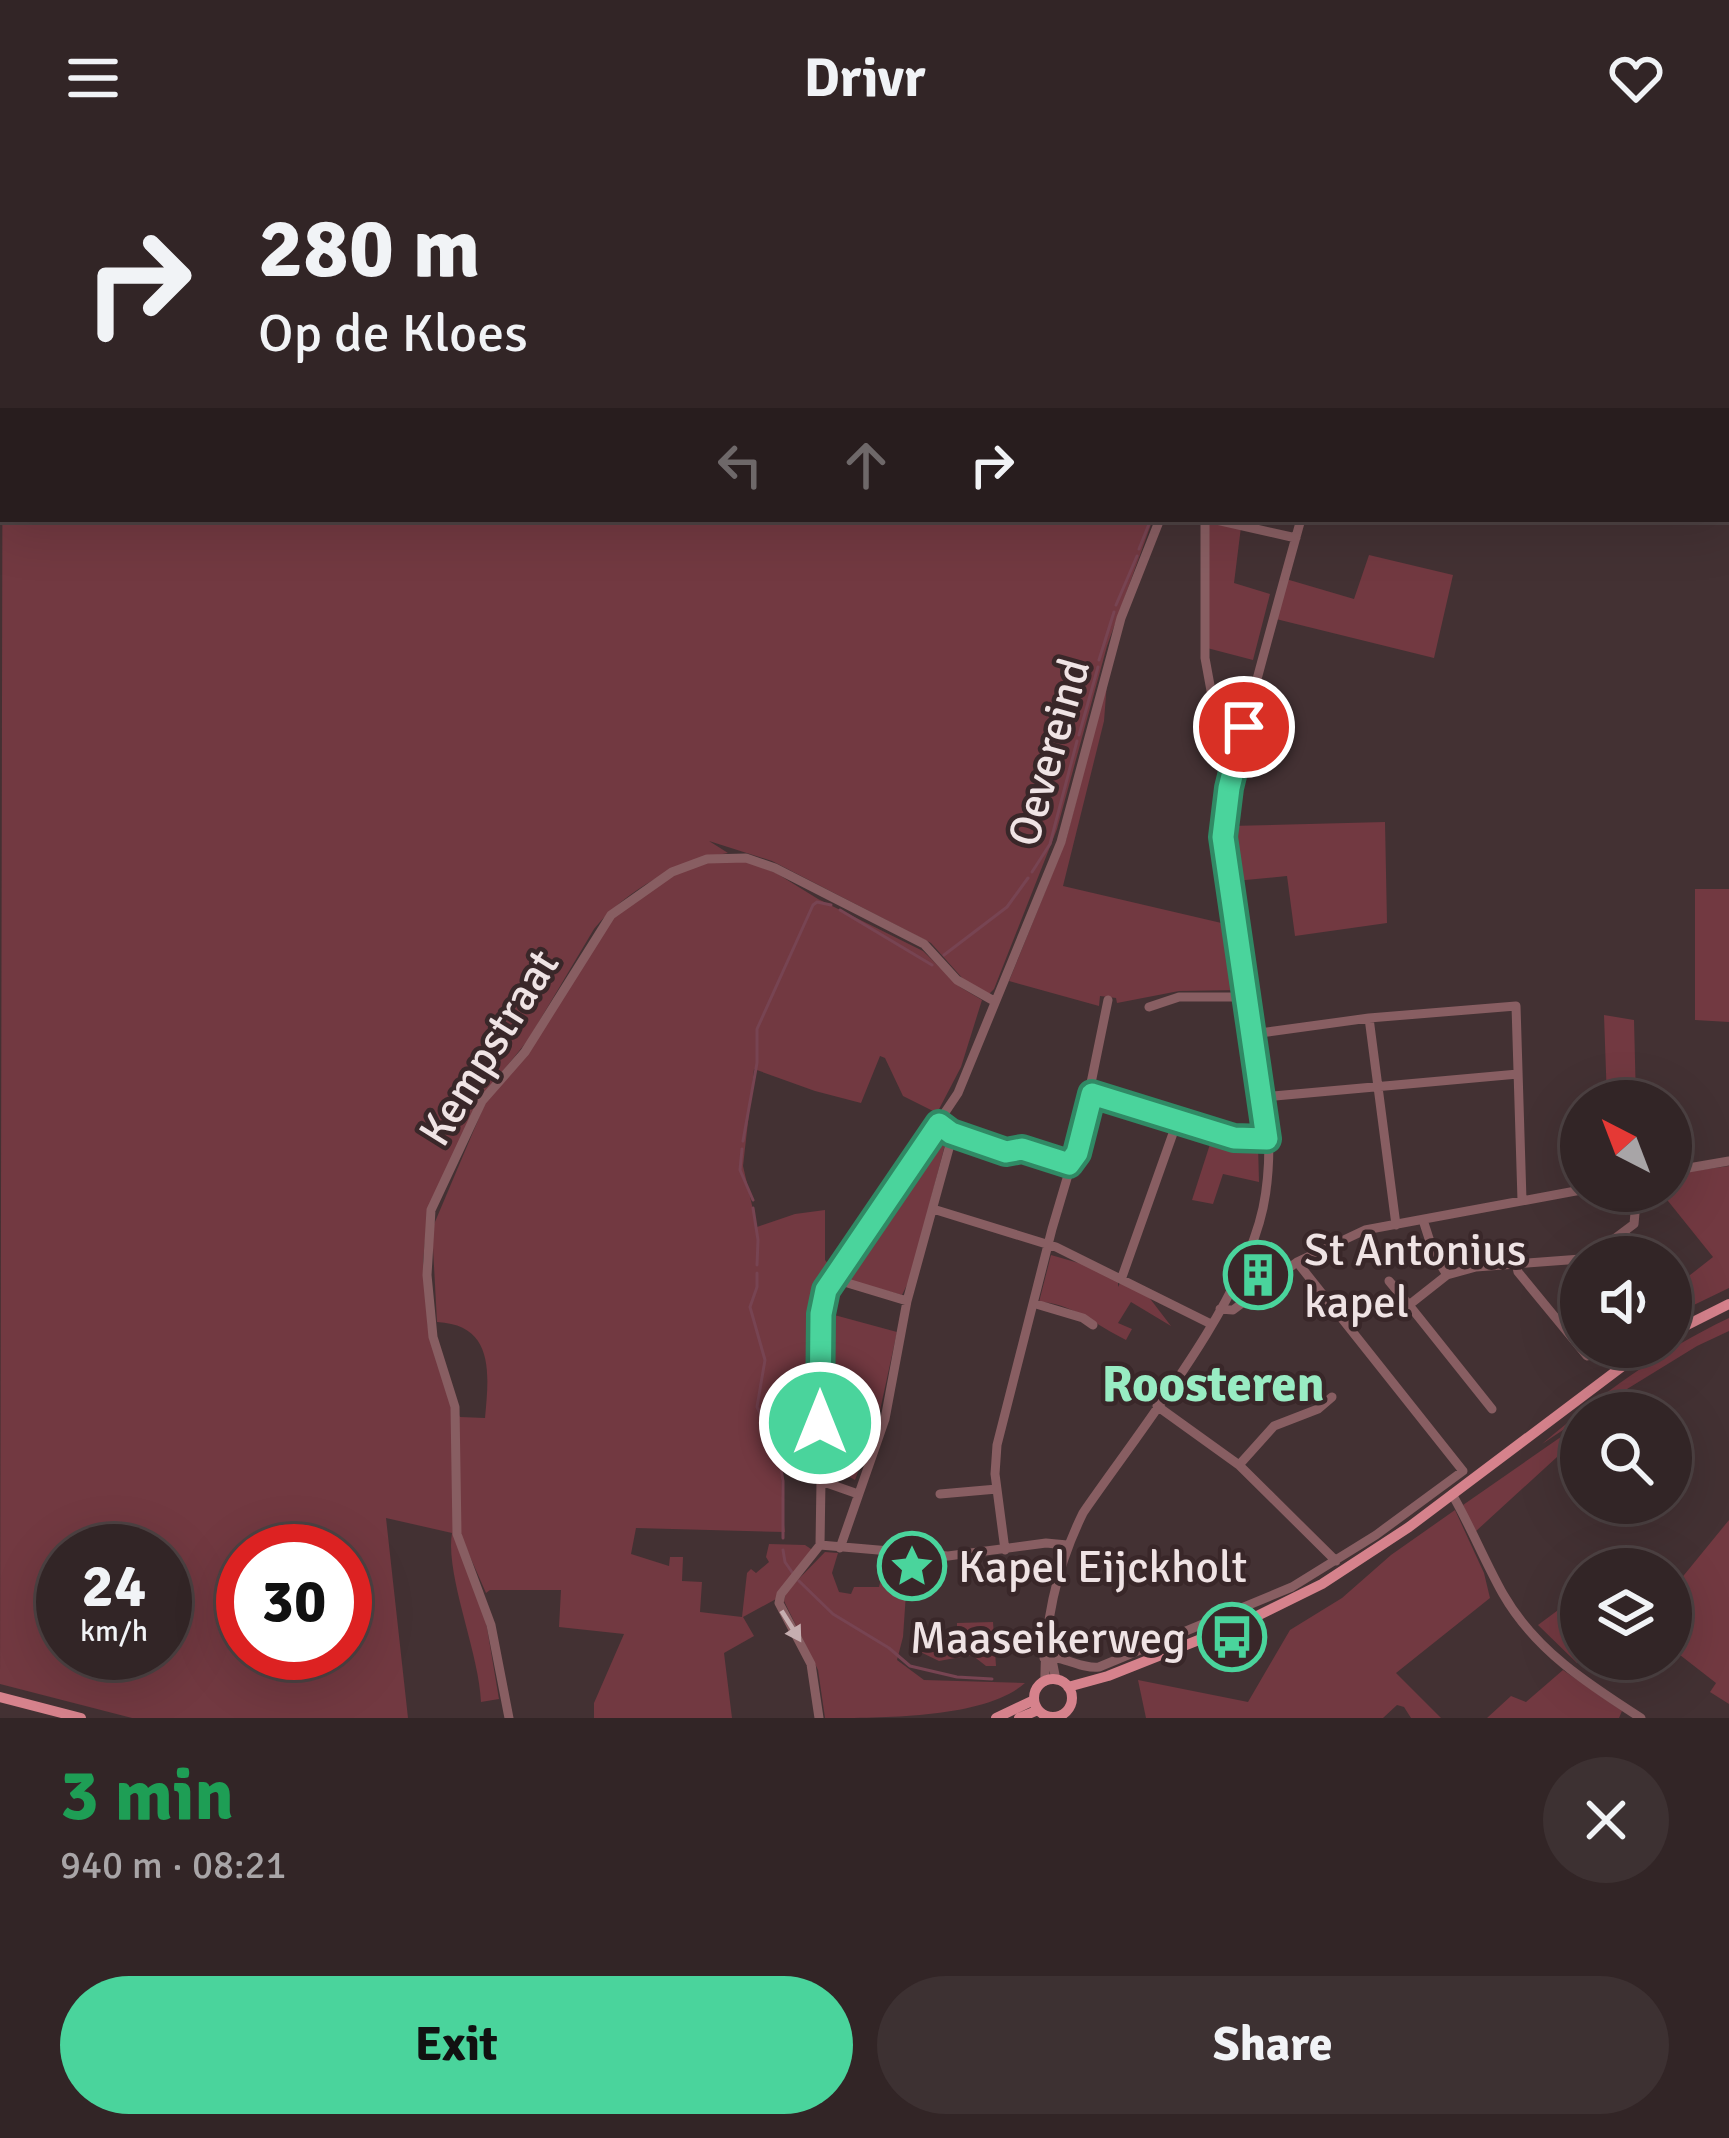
<!DOCTYPE html>
<meta charset="utf-8">
<style>
body{margin:0;font-family:Signika,sans-serif;background:#3d3132;color:#f1f3f6;height:100vh;display:flex;flex-direction:column;font-size:45px;white-space:nowrap}
*{box-sizing:border-box;margin:0}
p{font-size:39px;color:#a8a5a7}
.icon{flex:none;width:66px;height:66px;fill:none;stroke:currentColor;stroke-width:2;stroke-linecap:round;stroke-linejoin:round}
.map{position:relative;height:1562px;overflow:hidden}
.side{display:flex;flex-direction:column;background:#322526;flex:1}
.side>*{flex:none}
.banner{position:absolute;left:0px;top:0px;width:1731px;height:366px;box-shadow:0 12px 48px #0002,0 0 0 3px #4d4243;background:#322526;color:#f1f3f6;overflow:hidden}
.needle{width:78px;rotate:318deg}
.fabs{position:absolute;left:1560px;top:924px;display:grid;gap:24px}
.fabs a{display:grid;place-items:center;width:132px;height:132px;border-radius:50%;background:#322526;box-shadow:0 12px 48px #0002,0 0 0 3px #4d4243;font-size:60px}
.speed{position:absolute;left:36px;top:1368px;display:flex;gap:24px;font-size:60px;font-weight:700;text-align:center}
.speed>*{display:grid;place-content:center;width:156px;height:156px;border-radius:50%;background:#322526;box-shadow:0 12px 48px #0002,0 0 0 3px #4d4243;line-height:1}
.speed small{font-size:30px;font-weight:400}
.speed .limit{border:18px solid #d22;background:#fff;color:#111}
.pin{position:absolute;display:grid;place-items:center;width:102px;height:102px;color:#fff;margin:-51px;border:6px solid #fff;border-radius:50%;box-shadow:0 3px 12px #0007}
.me{position:absolute;width:132px;margin:-66px;rotate:0deg;stroke-linejoin:round;filter:drop-shadow(0 0 9px #0008)}
.turn{display:flex;align-items:center;gap:42px;height:252px;padding:0 60px;font-size:54px}
.turn .icon{width:156px;height:156px;stroke-width:2.5}
.turn b{display:block;font-size:84px;line-height:102px}
.lanes{display:flex;align-items:center;height:114px;padding:0 60px;background:#0003;justify-content:center;gap:60px;direction:ltr}
.lanes .off{opacity:.35}
.round{display:grid;place-items:center;flex:none;width:126px;height:126px;border-radius:63px;background:#3d3132}
.head{display:flex;align-items:center;justify-content:space-between;height:204px;padding:0 60px}
h1{font-size:72px;font-weight:800;line-height:90px;color:#1e9e55}
.cta{display:flex;gap:24px;margin-top:auto;padding:24px 60px}
.cta a{flex:1;height:138px;border-radius:72px;background:#4ad49c;color:#111;font-size:48px;font-weight:800;line-height:138px;text-align:center}
.cta a+a{background:#3d3132;color:#f1f3f6}
header{display:flex;justify-content:space-between;align-items:center;height:156px;padding:0 60px;background:#322526;font-size:54px;font-weight:800}
.map>svg:first-child{display:block}
</style>
<header><svg class="icon" aria-label="menu" viewBox="0 0 24 24"><path d="M4 6h16M4 12h16M4 18h16"/></svg>Drivr<svg class="icon" aria-label="heart" viewBox="0 0 24 24"><path d="M12 20l-8-8c-3-5 5-10 8-4 3-6 11-1 8 4z"/></svg></header>
<div class="map">
<svg width="1729" height="1562" viewBox="0 0 1729 1562">
<rect width="100%" height="100%" fill="#433133"/>
<path fill="#723941" fill-rule="evenodd" d="M264,0H1185L244,3Z
M3,57V363H1153L1107,490L1057,673L994,833L989,838L964,824L931,787L772,705L709,685L728,697C678,705 626,734 594,773L528,884L478,946L428,1052L423,1106L428,1171L447,1238L460,1261L485,1262C489,1218 495,1169 437,1166L432,1073L487,943L613,761L663,724L703,707L740,703L776,717L818,743L923,795L960,831L982,844L961,911L937,957L903,940L885,902L880,900L861,947L815,935L754,913L743,1010L757,1071L795,1058L825,1054V1104L832,1112L817,1146L814,1258L761,1260C791,1311 777,1323 785,1376L636,1372L631,1398L669,1410L670,1401H683L682,1425L702,1426L700,1456L742,1461L747,1417L751,1413L756,1417L769,1406L766,1401L769,1388L805,1389L814,1395L776,1443L743,1461L754,1480L724,1497L732,1562H594V1547L624,1478L559,1471L561,1434H490L486,1437L464,1387L453,1378L484,1454L499,1543L481,1546C479,1496 445,1419 452,1377L386,1362L408,1562H132L0,1528ZM63,1395H165V1497H63ZM243,1395H345V1497H243Z
M1207,363L1241,371L1234,427L1270,438L1253,504L1207,492Z
M1369,399L1453,419L1434,502L1276,463L1286,423L1354,443Z
M1107,526L1104,565L1063,730L1230,769L1240,834L1179,835L1117,847L1116,842L1100,840L1099,850L1009,825L1066,684Z
M1385,666L1387,767L1295,780L1287,720L1235,725L1230,670Z
M1695,733H1729V866L1695,864Z
M1604,859L1634,864L1636,945H1607Z
M940,977L947,981L910,1123L902,1139L842,1122L840,1118Z
M1212,982L1258,989L1259,1026L1223,1018L1213,1048L1192,1044Z
M1729,1010V1132L1671,1160V1134L1713,1101L1660,1035H1671V1018Z
M1051,1099L1089,1110L1118,1126V1131L1120,1127L1148,1140L1171,1170L1131,1146L1118,1167L1132,1173L1126,1184C1096,1169 1069,1146 1039,1146Z
M827,1157L897,1176L879,1259L855,1324L824,1307Z
M1729,1162V1175L1697,1190L1588,1257H1581V1262L1542,1288C1601,1239 1659,1195 1729,1162Z
M1581,1267V1279L1475,1376L1463,1349Z
M1455,1354L1484,1417L1490,1442L1396,1517L1441,1562H1411L1404,1551L1397,1549L1383,1562H1146L1138,1524L1248,1546L1290,1474L1342,1442L1391,1399Z
M1729,1364V1548L1710,1536L1716,1527L1671,1492V1435Z
M825,1396L838,1397L832,1417L839,1436L851,1438L854,1431H879L885,1406L908,1408L903,1481L897,1504L924,1524L1025,1527C986,1562 885,1562 825,1562L818,1514L784,1445L786,1436Z
M1581,1437L1582,1503L1577,1507L1538,1469Z
M993,1466L996,1510H986L972,1499L939,1505L910,1491L933,1487L938,1481L948,1479L949,1489H957V1467Z
M1563,1514L1622,1555L1619,1562H1487L1511,1540L1526,1546Z"/>
<g fill="none" stroke-linecap="round" stroke-linejoin="round">
<path stroke="#774452" stroke-width="3" d="M1139,393L1151,363
M1116,449L1137,400
M1099,504L1114,456
M1079,579L1098,511
M1032,716L1050,688L1077,585
M840,754L932,809
M944,799L1007,751L1028,722
M743,985L757,907V873L813,749L817,746L831,749
M742,993L740,1014L753,1044
M753,1052L758,1084L757,1109
M757,1117V1131L750,1151L765,1204L757,1251L777,1290L783,1325V1382
M783,1394L785,1406L794,1419
M799,1425L833,1458L889,1492L910,1510L957,1521L992,1523"/>
<path stroke="#885e62" stroke-width="9" d="M1361,0V3
M4,3L22,0
M1299,3L1300,0
M1205,363V502L1228,627
M1212,363L1296,382
M1149,851L1179,841H1247
M1369,862L1396,1069
M1253,878L1369,862L1516,850L1522,1044
M1092,938L1234,982L1267,983
M1263,941L1518,918
M951,977L1006,996L1022,993L1069,1008
M1671,1015L1729,1005
M933,1053L1056,1091L1211,1168
M1423,1064L1434,1098L1447,1119L1476,1111L1581,1103
M1624,1077L1644,1101
M1247,1101L1282,1116
M1590,1101L1634,1068L1637,1035
M1516,1107L1518,1116L1587,1200
M1447,1119L1409,1149L1492,1253
M1122,1121L1177,966
M831,1122L907,1145
M1389,1125L1409,1149
M1671,1135L1675,1139
M1036,1148L1083,1162L1093,1169
M1220,1153L1233,1154L1297,1106L1365,1074L1581,1034
M1157,1250L1239,1309L1336,1405
M1239,1309L1274,1270L1318,1253L1332,1241
M858,1338L821,1325V1158L826,1134L958,937L1061,686L1121,462L1160,363
M940,1338L997,1333
M1452,1338C1471,1371 1485,1406 1503,1438C1535,1494 1588,1528 1641,1562
M820,1389L948,1400L1046,1387L1067,1389
M820,1389L821,1325
M840,1392L885,1263L907,1145L951,985V977L939,968
M1005,1394L995,1318L997,1289L1052,1073L1092,938L1091,927L1108,844
M1051,1499L1056,1524
M1044,1502C1065,1499 1079,1513 1099,1511L1292,1431L1376,1379L1463,1315L1297,1106
M1045,1525C1044,1466 1057,1410 1083,1357C1140,1274 1242,1149 1263,1052C1288,933 1226,801 1223,682C1222,639 1237,597 1248,557C1265,492 1283,428 1301,363
M1061,1559L1062,1562
M1051,1561V1562
M509,1562L491,1469L457,1378L455,1251L433,1181L427,1119L431,1054L482,945L525,896L611,759L672,716L707,703L746,702L775,712L924,788L957,824L994,845
M819,1562L811,1508L779,1447L781,1438L820,1389"/>
<path stroke="#d6828c" stroke-width="10" d="M1671,1177L1729,1148
M1034 1542a19 19 0 1 1 38 0a19 19 0 1 1-38 0Z
M1068,1531L1108,1520L1249,1464L1322,1428L1409,1371L1648,1191
M0,1541L81,1562
M996,1562L1034,1544
M1019,1562L1038,1554"/>
</g>
<defs><path id="oneway-solid" d="M-6-.8H1V-3.2L6.5 0L1 3.2V.8H-6Z" transform="scale(3)"/></defs>
<use fill="#c6aeb0" href="#oneway-solid" transform="translate(791 1470) rotate(58)"/>
<g fill="none" stroke-linecap="round" stroke-linejoin="round">
<g stroke="#308a65" stroke-width="30">
<path id="route" d="M820,1267L821,1158L826,1134L939,968L951,977L1006,996L1022,993L1069,1008L1077,997L1092,938L1234,982L1267,983L1223,681L1229,632L1244,571"/>
</g>
<use href="#route" stroke="#4ad49c" stroke-width="21"/>
</g>
<defs>
<g id="building-ring" transform="scale(3.45)"><circle r="9.5" fill="#392729" stroke="#4ad49c" stroke-width="1.5"/><path d="M-4-6H4V6H1V3H-1V6H-4ZM-2.5-4.3h1.7v1.8h-1.7ZM.8-4.3h1.7v1.8H.8ZM-2.5-1h1.7V.8h-1.7ZM.8-1h1.7V.8H.8Z" fill="#4ad49c"/></g>
<g id="sight-ring" transform="scale(3.45)"><circle r="9.5" fill="#392729" stroke="#4ad49c" stroke-width="1.5"/><path d="M0-6L1.8-2.2L6-1.7L2.9 1.2L3.7 5.4L0 3.3L-3.7 5.4L-2.9 1.2L-6-1.7L-1.8-2.2Z" fill="#4ad49c"/></g>
<g id="bus-ring" transform="scale(3.45)"><circle r="9.5" fill="#392729" stroke="#4ad49c" stroke-width="1.5"/><path d="M-5-6H5V4H4V6H2V4H-2V6H-4V4H-5ZM-3.5-4V0h7V-4ZM-3.5 1.2v1.5H-2V1.2ZM2 1.2v1.5H3.5V1.2Z" fill="#4ad49c"/></g>
</defs>
<g fill-rule="evenodd">
<use href="#building-ring" x="1258" y="1119"/>
<use href="#sight-ring" x="912" y="1410"/>
<use href="#bus-ring" x="1232" y="1481"/>
</g>
<g text-anchor="middle" stroke-width="9" stroke-linejoin="round" paint-order="stroke">
<g font-size="45" fill="#efe3e4" stroke="#392729">
<text transform="translate(1048 596) rotate(-74)" y="16">Oevereind</text>
<text transform="translate(488 891) rotate(-58)" y="16">Kempstraat</text>
</g>
<g font-size="45" fill="#efe3e4" stroke="#392729" text-anchor="start">
<text x="1304" y="1109">St Antonius<tspan x="1304" dy="52">kapel</tspan></text>
<text x="958" y="1426">Kapel Eijckholt</text>
<text x="1186" y="1497" text-anchor="end">Maaseikerweg</text>
</g>
<g font-size="51" font-weight="bold" fill="#98ecc3" stroke="#392729">
<text x="1213" y="1245">Roosteren</text>
</g>
</g>
</svg>
<div class="fabs">
<a><svg class="needle" viewBox="-14 -14 28 28"><path d="M0-13l5 13h-10z" fill="#e53935"/><path d="M0 13l5-13h-10z" fill="#a8a5a7"/></svg></a>
<a><svg class="icon" aria-label="sound" viewBox="0 0 24 24"><path d="M4 9h4l5-4v14l-5-4H4zM17 9q2 3 0 6"/></svg></a>
<a><svg class="icon" aria-label="search" viewBox="0 0 24 24"><circle cx="10" cy="10" r="6"/><path d="M15 15l6 6"/></svg></a>
<a><svg class="icon" aria-label="layers" viewBox="0 0 24 24"><path d="M12 4l9 5-9 5-9-5zM3 14l9 5 9-5"/></svg></a>
</div>
<div class="speed"><div>24<small>km/h</small></div><div class="limit">30</div></div>
<div class="pin" style="left:1244px;top:571px;background:#d93025"><svg class="icon" aria-label="arrive" viewBox="0 0 24 24"><path d="M6 21V4h12l-3 4 3 4H6"/></svg></div>
<svg class="me" style="left:820px;top:1267px" viewBox="-20 -20 40 40"><circle r="17" fill="#4ad49c" stroke="#fff" stroke-width="3"/><path d="M0-11L8 9 0 5-8 9z" fill="#fff"/></svg>
<div class="banner">
<div class="turn"><svg class="icon" aria-label="right" viewBox="0 0 24 24"><path d="M7 20v-9h11M14 6l5 5-5 5"/></svg><div><b>280 m</b>Op de Kloes</div></div>
<div class="lanes"><svg class="icon off" aria-label="left" viewBox="0 0 24 24"><path d="M17 20v-9H6M10 6l-5 5 5 5"/></svg><svg class="icon off" aria-label="ahead" viewBox="0 0 24 24"><path d="M12 20V5M6 11l6-6 6 6"/></svg><svg class="icon" aria-label="right" viewBox="0 0 24 24"><path d="M7 20v-9h11M14 6l5 5-5 5"/></svg></div>
</div>
</div>
<section class="side">
<div class="head"><div><h1>3 min</h1><p>940 m · 08:21</p></div><a class="round"><svg class="icon" aria-label="close" viewBox="0 0 24 24"><path d="M6 6l12 12M18 6L6 18"/></svg></a></div>
<div class="cta"><a>Exit</a><a>Share</a></div>
</section>
